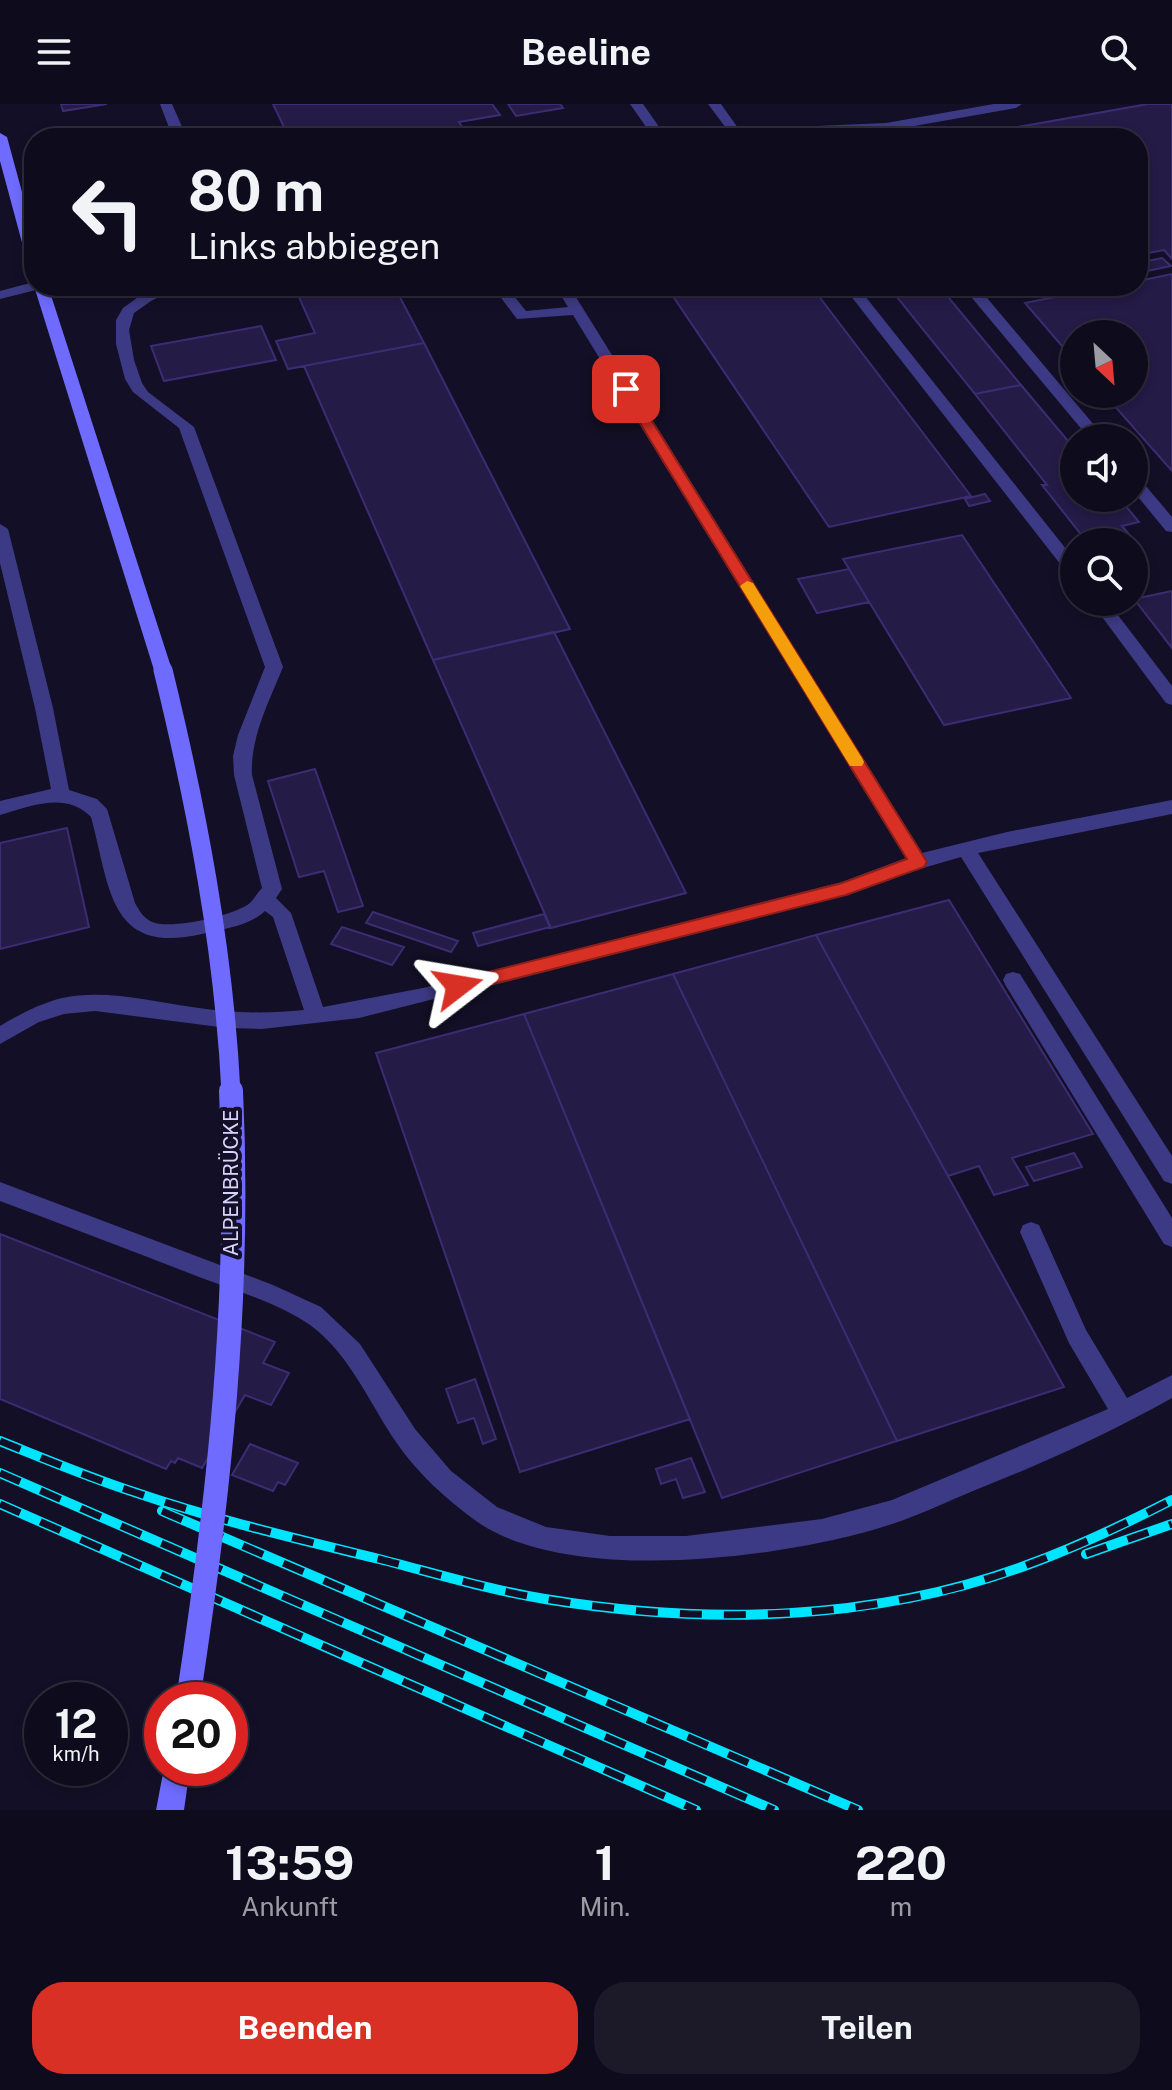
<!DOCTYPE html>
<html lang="de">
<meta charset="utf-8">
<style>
body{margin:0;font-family:"Public Sans",sans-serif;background:#1c1929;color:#f1f3f6;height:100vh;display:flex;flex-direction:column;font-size:30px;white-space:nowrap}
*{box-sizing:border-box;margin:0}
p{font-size:26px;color:#9b9ba3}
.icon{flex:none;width:44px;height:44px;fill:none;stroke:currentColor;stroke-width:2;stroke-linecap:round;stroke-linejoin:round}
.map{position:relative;height:1706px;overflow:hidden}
.details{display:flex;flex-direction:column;background:#0e0b1c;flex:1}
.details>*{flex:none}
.top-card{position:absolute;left:24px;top:24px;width:1124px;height:168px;border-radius:32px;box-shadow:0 4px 12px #0003,0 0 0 2px #2e2b3b;background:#0e0b1c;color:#f1f3f6;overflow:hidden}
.needle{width:52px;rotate:154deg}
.tools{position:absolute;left:1060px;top:216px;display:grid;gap:16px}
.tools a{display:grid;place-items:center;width:88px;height:88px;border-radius:50%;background:#0e0b1c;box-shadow:0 4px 12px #0003,0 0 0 2px #2e2b3b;font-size:40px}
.speed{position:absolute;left:24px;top:1578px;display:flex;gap:16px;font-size:40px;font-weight:700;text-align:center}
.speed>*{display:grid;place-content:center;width:104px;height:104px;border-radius:50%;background:#0e0b1c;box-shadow:0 4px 12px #0003,0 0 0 2px #2e2b3b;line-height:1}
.speed small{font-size:20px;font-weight:400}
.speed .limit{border:12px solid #d22;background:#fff;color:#111}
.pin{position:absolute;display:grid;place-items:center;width:68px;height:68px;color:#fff;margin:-34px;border-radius:16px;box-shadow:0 4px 12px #0006}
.me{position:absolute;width:88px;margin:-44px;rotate:76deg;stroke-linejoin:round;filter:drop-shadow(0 0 6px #0008)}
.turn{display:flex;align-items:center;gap:28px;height:168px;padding:0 32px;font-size:36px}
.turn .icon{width:104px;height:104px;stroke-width:2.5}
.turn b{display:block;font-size:56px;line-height:68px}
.eta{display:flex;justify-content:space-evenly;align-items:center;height:136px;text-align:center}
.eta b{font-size:48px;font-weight:700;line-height:56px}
.cta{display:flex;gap:16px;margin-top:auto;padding:16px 32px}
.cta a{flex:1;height:92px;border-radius:32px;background:#d93025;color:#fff;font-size:32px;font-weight:700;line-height:92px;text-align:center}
.cta a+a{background:#1c1929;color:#f1f3f6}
header{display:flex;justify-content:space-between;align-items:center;height:104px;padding:0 32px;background:#0e0b1c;font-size:36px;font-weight:700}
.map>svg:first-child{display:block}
</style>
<header><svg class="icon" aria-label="menu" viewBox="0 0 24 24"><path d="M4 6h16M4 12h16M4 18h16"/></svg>Beeline<svg class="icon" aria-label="search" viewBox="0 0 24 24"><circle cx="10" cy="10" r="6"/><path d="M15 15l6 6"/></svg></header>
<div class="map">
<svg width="1172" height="1706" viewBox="0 0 1172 1706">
<rect width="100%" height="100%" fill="#130f26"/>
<path fill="#241b47" stroke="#3b2d73" stroke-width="2" d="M61,0H107L63,7Z
M273,0H492L500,11L459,18L469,34H260L257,28L284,23Z
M508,0H560L563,4L516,12Z
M1148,0H1172V155L1164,146L1138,151V34H956Z
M1162,154L1171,162L1138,169V159Z
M1172,170V367L1104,290H1134V230H1074V256L1025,199L1111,182H1138V177Z
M294,182H394L424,239L288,265L276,237L315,229Z
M666,182H811L971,392L829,423Z
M888,182H939L1021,281L975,290Z
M261,222L276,256L164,277L151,242Z
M424,239L570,525L433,556L304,262Z
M1021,281L1074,344V394H1119L1139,418L1122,422L1133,435L1087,438L1042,381H1047L975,290Z
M985,390L990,397L969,402L965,395Z
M962,431L1071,594L944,621L843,455Z
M849,465L869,498L817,509L798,475Z
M1172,487V544L1134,495Z
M554,528L686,789L551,824L433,556Z
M315,665L363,802L338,808L324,767L299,773L268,677Z
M67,724L89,823L0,845V739Z
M949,796L1093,1030L1012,1054L1028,1081L994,1091L979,1062L948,1072L816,831Z
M373,808L458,837L451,848L366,819Z
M544,810L550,823L478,842L473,829Z
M342,823L404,843L392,861L331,840Z
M816,831L948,1072L1064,1283L897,1337L673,870Z
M673,870L897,1337L722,1394L524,910Z
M524,910L690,1315L520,1368L376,949Z
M1074,1049L1082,1063L1034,1077L1026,1063Z
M0,1130L275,1238L263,1259L289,1269L271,1301L245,1291L202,1364L178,1354L175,1359L171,1357L166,1365L0,1295Z
M475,1275L496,1335L483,1340L474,1314L458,1319L446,1285Z
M250,1340L298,1359L285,1381L278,1378L273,1387L232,1371Z
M691,1354L705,1388L683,1394L676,1375L661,1380L656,1365Z"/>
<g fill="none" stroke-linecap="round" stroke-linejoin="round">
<path fill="#3d3a85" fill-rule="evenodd" d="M160,0H172L187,34H173Z
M630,0H643L662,27L661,30H651Z
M994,0H1022L1016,4L886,27L761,34L768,30L817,22L886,19Z
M161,182H181L151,197L134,209L129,226L134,256L142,279L148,288L194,323L283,563C269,598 250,633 252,671L282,785L276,794L291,809L323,903L423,884L842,778L906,754L573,211L517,215L492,182H506L526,207L568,203L555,182H569L922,749L1007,728L1172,696V710L978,749L1172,1052V1080L1164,1077L961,753L892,773L846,791L359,914L262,925L227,924L95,907L64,910L39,918L0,940V922C20,910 39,900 62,894C105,885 150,897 192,903C229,909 266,910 304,906L273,813L265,807C249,822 223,825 202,830C108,852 110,782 91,713C66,687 31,702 0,711V697L51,685L35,604L0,459V420L8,425L53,604L69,686L97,695L107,705L135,799C139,806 143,814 152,818C170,826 234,812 250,799C254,795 258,788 262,784L234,671L233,652L238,631L265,563L179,324L133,288L125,275L116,240V216L123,204L141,191Z
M962,182H977L1105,334H1089Z
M1134,373L1140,375L1172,413V428L1166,427L1134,388Z
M1013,868L1020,870L1172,1114V1143L1164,1140L1006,882L1003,876L1006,870Z
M0,1078L273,1181L321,1203L360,1240L415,1325L451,1367L497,1403L546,1423L610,1432H686L822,1415L892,1396L1108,1305L1069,1239L1020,1128L1023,1121L1031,1118L1039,1121L1086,1226L1127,1294L1172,1271V1294C1108,1330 1041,1360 973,1387C946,1398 920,1411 892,1420C789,1454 570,1483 476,1417C446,1395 417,1369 396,1338C368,1297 347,1244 304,1217C273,1197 233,1186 199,1173C133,1147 66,1122 0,1097Z"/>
<path fill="#3d3a85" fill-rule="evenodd" d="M708,0H721L738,24L742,34H728L726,24Z
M34,178V182H42L40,185L0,195V187Z
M843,182H857L1074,455V471L1068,470Z
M1091,498H1108L1172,582V601L1166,599Z"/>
<path fill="#6f6bff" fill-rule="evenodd" d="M0,29L7,33L34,132V161L27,157L0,57Z
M34,182H48L172,566L169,570L163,572L154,566Z
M164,1664H190L184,1706H156Z"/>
<g stroke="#00e5ff" stroke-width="10">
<path id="rail" d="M0,1337C45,1355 90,1374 137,1389C216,1416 298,1435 379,1455C434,1469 489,1486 545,1495C704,1521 875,1518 1027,1461C1077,1443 1125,1420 1172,1396
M0,1369L774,1706
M0,1400L696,1706
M162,1407L858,1706
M1086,1450L1172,1420"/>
</g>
<use href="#rail" stroke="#130f26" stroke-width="7" stroke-dasharray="22" stroke-linecap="butt"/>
<path stroke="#6f6bff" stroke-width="19" d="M163,566C197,705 224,846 231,989"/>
<path stroke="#6f6bff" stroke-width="24" d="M188,1596C219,1394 241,1192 231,987"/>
</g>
<path fill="#d93025" stroke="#8d1f18" stroke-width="2" d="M626,281L632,285L927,758L924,763L846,791L458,889L452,887L449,882L452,877L842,779L907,755L619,285Z"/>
<path fill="#f59e0b" d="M747,477L753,479L862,654L864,658L862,662H850L740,482Z"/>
<g text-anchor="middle" stroke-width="8" stroke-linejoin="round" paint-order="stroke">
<g font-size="20" fill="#d9d4ff" stroke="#130f26">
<text transform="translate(231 1079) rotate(-90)" y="7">ALPENBRÜCKE</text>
</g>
</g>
</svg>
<div class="tools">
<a><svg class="needle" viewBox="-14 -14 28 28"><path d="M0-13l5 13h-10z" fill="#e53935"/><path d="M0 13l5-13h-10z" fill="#9b9ba3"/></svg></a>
<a><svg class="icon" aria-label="sound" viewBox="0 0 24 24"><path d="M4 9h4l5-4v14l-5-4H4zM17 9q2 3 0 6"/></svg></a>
<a><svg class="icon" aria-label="search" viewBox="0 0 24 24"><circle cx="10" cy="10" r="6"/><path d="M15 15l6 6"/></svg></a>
</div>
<div class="speed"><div>12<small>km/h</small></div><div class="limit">20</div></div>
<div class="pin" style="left:626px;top:285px;background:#d93025"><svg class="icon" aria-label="arrive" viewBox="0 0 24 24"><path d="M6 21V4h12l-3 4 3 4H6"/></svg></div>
<svg class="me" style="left:458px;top:882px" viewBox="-20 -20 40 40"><path d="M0-17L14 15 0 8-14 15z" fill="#d93025" stroke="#fff" stroke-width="4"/></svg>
<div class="top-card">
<div class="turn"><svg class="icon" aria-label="left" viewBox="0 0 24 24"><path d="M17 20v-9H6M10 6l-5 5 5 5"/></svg><div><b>80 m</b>Links abbiegen</div></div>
</div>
</div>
<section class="details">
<div class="eta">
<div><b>13:59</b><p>Ankunft</p></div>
<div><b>1</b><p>Min.</p></div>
<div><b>220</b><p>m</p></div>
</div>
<div class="cta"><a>Beenden</a><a>Teilen</a></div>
</section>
